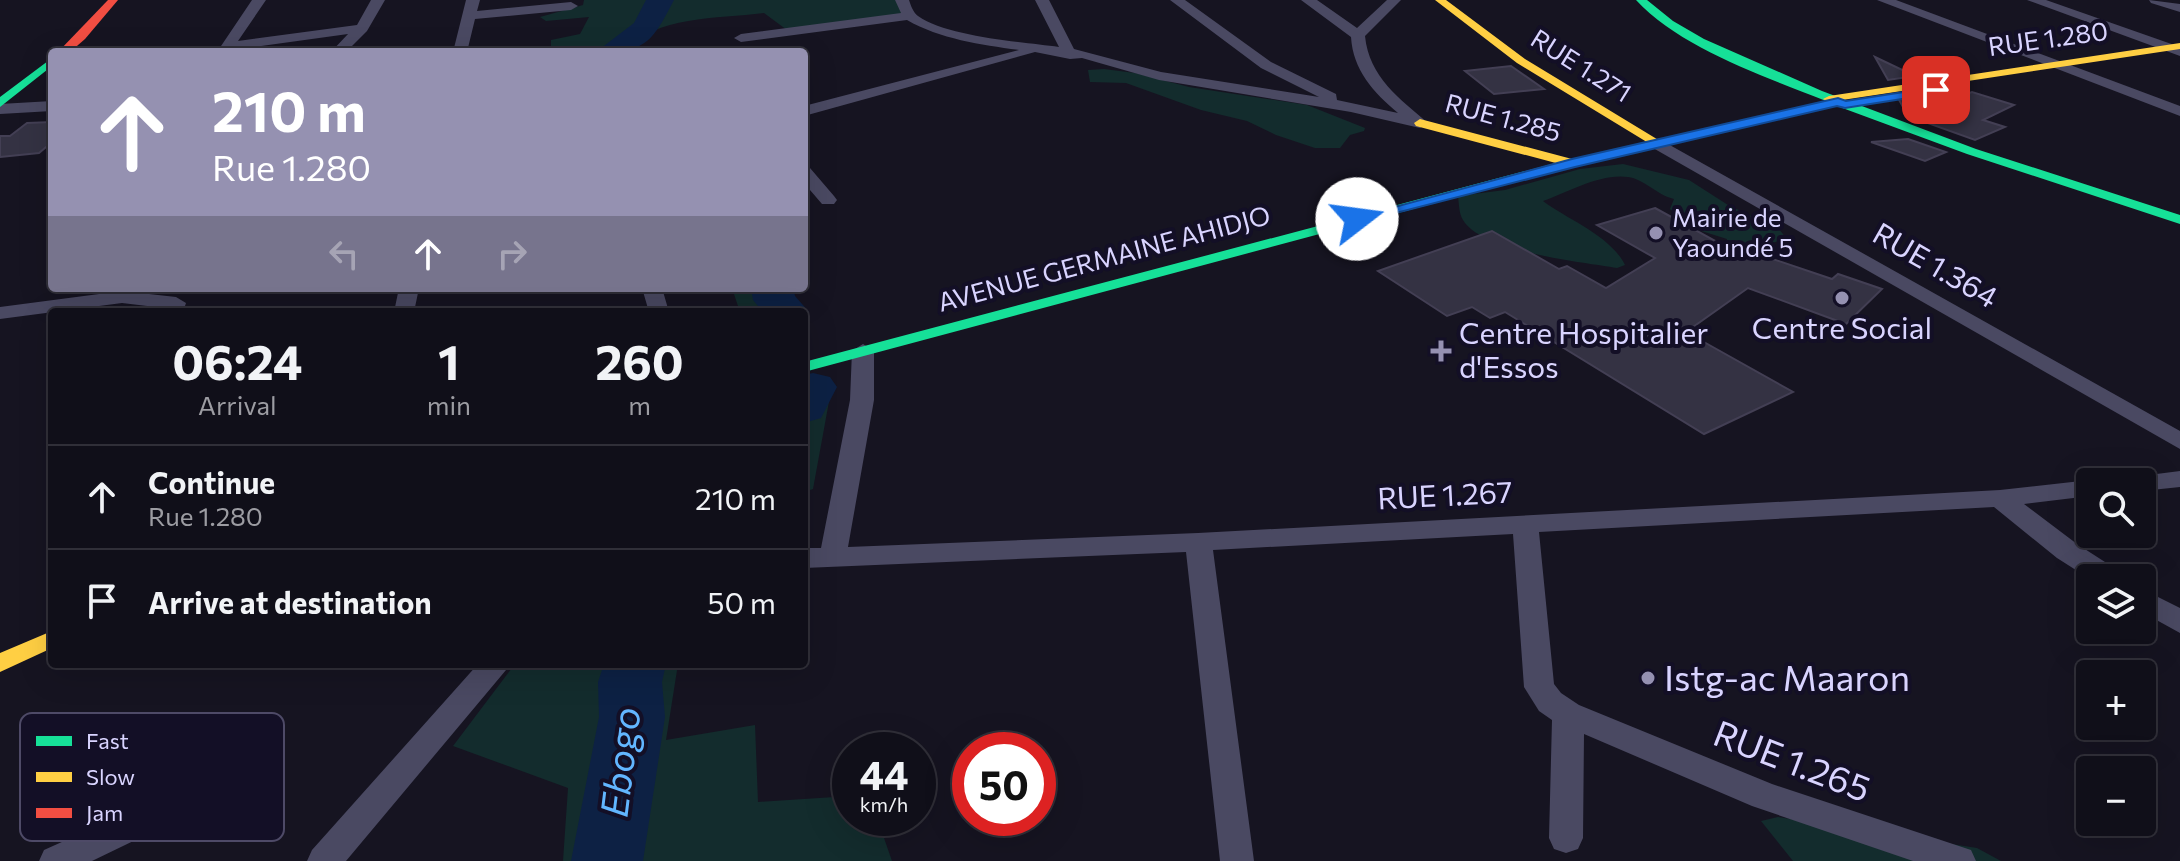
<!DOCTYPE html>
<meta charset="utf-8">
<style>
body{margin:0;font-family:Commissioner,sans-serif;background:#1e1d26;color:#f1f3f6;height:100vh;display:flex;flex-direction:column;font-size:30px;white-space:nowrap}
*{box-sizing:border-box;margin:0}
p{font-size:26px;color:#9c9ca2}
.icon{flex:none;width:44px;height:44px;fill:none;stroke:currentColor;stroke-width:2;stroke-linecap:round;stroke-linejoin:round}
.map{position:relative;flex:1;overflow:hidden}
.details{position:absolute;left:48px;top:308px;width:760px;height:360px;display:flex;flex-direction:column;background:#100f19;border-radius:8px;box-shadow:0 8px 32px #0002,0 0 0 2px #302f38}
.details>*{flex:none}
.banner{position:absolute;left:48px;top:48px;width:760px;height:244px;border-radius:8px;box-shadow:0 8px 32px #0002,0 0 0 2px #302f38;background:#9591b1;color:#fff;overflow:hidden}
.tools{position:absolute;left:2076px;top:468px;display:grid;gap:16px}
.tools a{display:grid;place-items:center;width:80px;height:80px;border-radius:8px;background:#100f19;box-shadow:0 8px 32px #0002,0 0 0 2px #302f38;font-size:40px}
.speed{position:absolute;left:832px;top:732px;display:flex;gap:16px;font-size:40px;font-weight:700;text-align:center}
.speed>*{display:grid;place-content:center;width:104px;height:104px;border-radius:50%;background:#100f19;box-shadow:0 8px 32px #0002,0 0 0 2px #302f38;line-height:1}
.speed small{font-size:20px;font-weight:400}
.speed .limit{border:12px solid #d22;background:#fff;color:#111}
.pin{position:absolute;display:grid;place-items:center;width:68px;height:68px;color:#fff;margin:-34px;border-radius:16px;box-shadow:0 4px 12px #0006}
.me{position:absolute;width:88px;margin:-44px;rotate:75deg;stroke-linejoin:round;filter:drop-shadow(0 0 6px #0008)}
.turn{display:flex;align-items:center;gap:28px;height:168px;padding:0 32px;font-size:36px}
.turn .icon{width:104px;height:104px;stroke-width:2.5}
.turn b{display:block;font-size:56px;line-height:68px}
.lanes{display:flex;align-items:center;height:76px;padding:0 32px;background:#0003;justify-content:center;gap:40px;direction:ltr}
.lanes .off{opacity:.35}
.eta{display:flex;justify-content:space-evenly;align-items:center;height:136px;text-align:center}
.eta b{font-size:48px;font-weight:700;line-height:56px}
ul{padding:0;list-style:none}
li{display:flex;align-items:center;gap:24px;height:104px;padding:0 32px;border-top:2px solid #302f38}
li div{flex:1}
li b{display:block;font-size:30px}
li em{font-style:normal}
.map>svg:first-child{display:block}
</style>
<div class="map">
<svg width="2180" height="861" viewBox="0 0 2180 861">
<rect width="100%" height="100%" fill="#161421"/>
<path fill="#132c2d" d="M584,0H902L904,16L787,30L764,13C716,19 657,15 623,52H551V40L580,34L589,17L546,21L540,17L583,5Z
M1104,69L1135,73L1189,87L1307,105L1365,128L1364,131L1350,135L1340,148H1315L1276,135L1247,121L1201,110L1126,83L1090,82L1088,70Z
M1623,164L1689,180L1728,205L1779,229L1786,238C1769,246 1744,249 1726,243L1727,239L1695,229L1670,209L1674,199C1657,195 1644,179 1628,177C1601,173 1568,192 1543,201C1568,220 1610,235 1625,265L1617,268C1582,262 1482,252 1463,220C1459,214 1459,204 1458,196L1505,190L1580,169Z
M732,288H778L800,312H740Z
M832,385L813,489L804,492V396Z
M515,664H678L666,740L755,725L758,802L850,796V818H877L892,861H563L568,788L453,746Z
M1778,817L1977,848L2001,861H1793L1761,821Z"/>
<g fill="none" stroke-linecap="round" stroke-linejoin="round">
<path fill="#0d2144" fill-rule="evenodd" d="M646,0H674C651,44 646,52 596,52L634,23Z
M751,288H793L795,296L809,312L804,319V312H763L753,300Z
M813,373L830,377L837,387L821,418L804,423V375Z
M604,664H666L662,682L665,717L643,861H571L599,717L598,682Z"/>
</g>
<path fill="#343243" stroke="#433f54" stroke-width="2" d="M1875,57L1915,76L1888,80Z
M1511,66L1544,89L1494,94L1465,71Z
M1946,91L1959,97L1972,92L2014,105L1983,120L2005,127L1975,140L1908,116L1898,98Z
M52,122V142L39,153L0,157V136H10L27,123Z
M1908,139L1946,152L1925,161L1871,142Z
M1655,208L1750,260L1758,254L1832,279L1838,274L1882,289L1846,324L1748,288L1686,332L1793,392L1704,434L1505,312L1490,318L1472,307L1447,316L1378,271L1492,231L1559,269L1567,266L1606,288L1655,258L1597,225Z"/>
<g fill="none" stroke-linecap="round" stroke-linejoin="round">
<path fill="#4a4962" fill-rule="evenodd" d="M252,0H266L238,41L357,25L371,0H385L367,31L346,52H331L348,34L217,52Z
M466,0H480L477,11L571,2L578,6L571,10L475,19L467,52H453Z
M895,0H909C911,6 913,12 918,16C948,37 1022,42 1059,47L1035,0H1049L1074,49L1161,72L1319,97L1261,68L1170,0H1185L1271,62L1336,94L1337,100L1398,113C1373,92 1353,70 1351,37L1301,0H1317L1357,28L1387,0H1401L1365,36C1369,77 1400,99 1428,123L1420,128L1351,112L1159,80L1082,58L1070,59L1035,52L804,116V106L1019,50C982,45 940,39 907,20L741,42L734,38L741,34L901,13Z
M1877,0H1896L2180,106V116Z
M2027,0H2046L2180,47V56Z
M2149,0L2180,4V12L2151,3Z
M52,101V111L0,114V104Z
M1659,139L2180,431V449L1653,148L1651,144L1653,140Z
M804,167L810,168L834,196L837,200L834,204H822L804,183Z
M399,288H419L414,312H394Z
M642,288H662L669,312H649Z
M122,291L176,297L186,303L183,312H163L164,308L122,303L0,319V307Z
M863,344L874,351V400L848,547L1198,533L2000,490L2090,480L2099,482H2090V496L2024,504L2077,544L2119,571L2123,578L2090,579L2057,558L1994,507L1539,532L1554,684L1561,693L1579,705L1772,784L1971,850L1976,861H1913L1752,806L1584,734L1583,838L1578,849L1566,853L1554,849L1549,838L1552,720L1539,711L1524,687L1513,534L1213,550L1254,861H1220L1186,552L804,568V548H821L850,400L852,351Z
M2180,471V487L2142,491V482H2130L2133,477Z
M2142,589L2180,608V633L2142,612Z
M478,664H511L346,861H307L312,850Z
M171,793L183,797L188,807L183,817L92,861H39L44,850Z"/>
<path fill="#16e098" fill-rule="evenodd" d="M1636,0H1647L1673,21L1704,39L1822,91L1976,149L2180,215V224L1967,154L1837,106L1574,166L804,372V362L1567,160L1826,101C1766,77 1680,48 1636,0Z
M52,58V66L0,107V97Z"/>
<path fill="#ffcf43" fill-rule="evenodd" d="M1435,0H1446L1525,59L1665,144L1655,147L1517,63Z
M2180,43V49L1829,102L1823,99L1829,96Z
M1420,119L1572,159L1573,162L1567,166L1416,126L1414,123Z
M52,631V648L0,672V653Z"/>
<path fill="#f24e42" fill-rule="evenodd" d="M108,0H118L85,39L70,52H58Z"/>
</g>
<path fill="#1a73e8" stroke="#114b97" stroke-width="2" d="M1936,87L1941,90L1940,93L1845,108L1837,106L1575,167L1357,223L1350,219L1572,159L1838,98L1846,101Z"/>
<g fill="#9591b1" stroke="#130f26" stroke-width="3">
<circle cx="1656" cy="233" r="8"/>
<circle cx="1842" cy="298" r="8"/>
<path d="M1437 339h8v8h8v8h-8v8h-8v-8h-8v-8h8z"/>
<circle cx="1648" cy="678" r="8"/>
</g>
<g text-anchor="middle" stroke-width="8" stroke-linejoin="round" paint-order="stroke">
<g font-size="26" fill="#d9d4ff" stroke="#130f26">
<text transform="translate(2048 39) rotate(-8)" y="9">RUE 1.280</text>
<text transform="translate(1581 66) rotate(32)" y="9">RUE 1.271</text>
<text transform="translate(1503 118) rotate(15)" y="9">RUE 1.285</text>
<text transform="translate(1104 259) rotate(-15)" y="9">AVENUE GERMAINE AHIDJO</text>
</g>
<g font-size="26" fill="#d9d4ff" stroke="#130f26" text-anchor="start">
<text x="1672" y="227">Mairie de<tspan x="1672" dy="30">Yaoundé 5</tspan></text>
</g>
<g font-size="30" fill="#d9d4ff" stroke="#130f26">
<text transform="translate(1935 266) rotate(30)" y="10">RUE 1.364</text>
<text transform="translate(1445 496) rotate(-3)" y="10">RUE 1.267</text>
</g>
<g font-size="30" fill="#d9d4ff" stroke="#130f26">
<text x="1842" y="339">Centre Social</text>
<text x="1459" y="344" text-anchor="start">Centre Hospitalier<tspan x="1459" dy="34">d'Essos</tspan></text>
</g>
<g font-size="36" fill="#d9d4ff" stroke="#130f26" text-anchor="start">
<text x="1664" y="691">Istg-ac Maaron</text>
</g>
<g font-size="36" fill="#d9d4ff" stroke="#130f26">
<text transform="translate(1792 761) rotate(21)" y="13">RUE 1.265</text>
</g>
<g font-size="38" font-style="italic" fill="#62b6ff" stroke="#130f26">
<text transform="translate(621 762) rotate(-83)" y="13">Ebogo</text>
</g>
</g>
<rect x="20" y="713" width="264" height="128" rx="12" fill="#130f26" stroke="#4e4a67" stroke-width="2"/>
<rect x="36" y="736" width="36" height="10" fill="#16e098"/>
<rect x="36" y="772" width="36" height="10" fill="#ffcf43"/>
<rect x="36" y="808" width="36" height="10" fill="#f24e42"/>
<g font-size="22" fill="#d9d4ff">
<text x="86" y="749">Fast</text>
<text x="86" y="785">Slow</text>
<text x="86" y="821">Jam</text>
</g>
</svg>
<div class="tools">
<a><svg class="icon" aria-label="search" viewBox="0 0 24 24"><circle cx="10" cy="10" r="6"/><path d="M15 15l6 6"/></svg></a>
<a><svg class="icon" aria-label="layers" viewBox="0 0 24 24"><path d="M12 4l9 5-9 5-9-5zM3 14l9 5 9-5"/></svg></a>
<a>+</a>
<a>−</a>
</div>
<div class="speed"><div>44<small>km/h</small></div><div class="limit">50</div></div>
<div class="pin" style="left:1936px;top:90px;background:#d93025"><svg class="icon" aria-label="arrive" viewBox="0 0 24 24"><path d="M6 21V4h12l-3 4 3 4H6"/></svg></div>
<svg class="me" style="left:1357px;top:219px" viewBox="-20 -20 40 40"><circle r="19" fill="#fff"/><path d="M0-13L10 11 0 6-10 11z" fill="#1a73e8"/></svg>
<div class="banner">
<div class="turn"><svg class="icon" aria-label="ahead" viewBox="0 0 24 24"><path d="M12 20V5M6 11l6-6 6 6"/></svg><div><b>210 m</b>Rue 1.280</div></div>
<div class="lanes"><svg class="icon off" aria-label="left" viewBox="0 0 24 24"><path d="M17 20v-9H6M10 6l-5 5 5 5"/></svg><svg class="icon" aria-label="ahead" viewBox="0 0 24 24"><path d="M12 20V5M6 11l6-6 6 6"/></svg><svg class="icon off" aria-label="right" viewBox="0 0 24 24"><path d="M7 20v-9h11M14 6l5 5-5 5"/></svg></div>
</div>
<section class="details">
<div class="eta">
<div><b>06:24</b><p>Arrival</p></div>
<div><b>1</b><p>min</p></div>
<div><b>260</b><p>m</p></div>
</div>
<ul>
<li><svg class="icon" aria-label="ahead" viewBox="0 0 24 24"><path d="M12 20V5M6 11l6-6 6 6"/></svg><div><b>Continue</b><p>Rue 1.280</p></div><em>210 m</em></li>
<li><svg class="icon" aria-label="arrive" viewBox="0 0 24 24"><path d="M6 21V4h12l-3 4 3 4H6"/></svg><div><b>Arrive at destination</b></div><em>50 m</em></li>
</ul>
</section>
</div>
